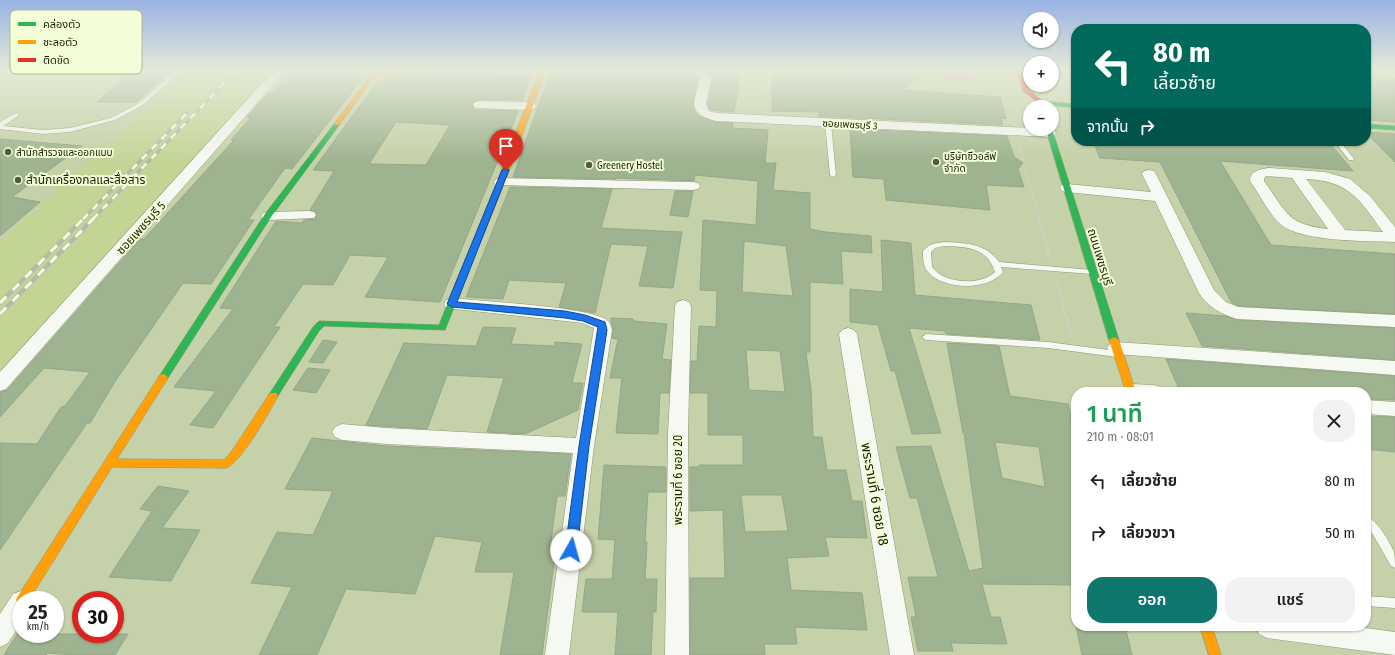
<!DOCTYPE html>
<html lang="th">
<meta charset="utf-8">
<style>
body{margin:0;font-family:"Fira Sans Condensed","Noto Sans Thai",sans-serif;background:#f2f2f2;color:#222;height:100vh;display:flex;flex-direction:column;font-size:15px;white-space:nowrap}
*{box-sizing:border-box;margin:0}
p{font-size:13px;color:#767676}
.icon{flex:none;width:22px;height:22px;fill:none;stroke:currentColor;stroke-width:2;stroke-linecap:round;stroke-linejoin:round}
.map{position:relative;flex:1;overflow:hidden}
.sheet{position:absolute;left:1071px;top:387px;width:300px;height:244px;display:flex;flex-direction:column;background:#fff;border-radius:16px;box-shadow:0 1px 3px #0004}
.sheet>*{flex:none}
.guide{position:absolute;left:1071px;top:24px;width:300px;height:122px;border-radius:16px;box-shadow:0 1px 3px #0004;background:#00695c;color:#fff;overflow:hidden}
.fabs{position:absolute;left:1023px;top:12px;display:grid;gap:8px}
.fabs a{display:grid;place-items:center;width:36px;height:36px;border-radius:50%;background:#fff;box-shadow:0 1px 3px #0004;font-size:20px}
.speed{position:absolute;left:12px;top:591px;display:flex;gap:8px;font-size:20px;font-weight:700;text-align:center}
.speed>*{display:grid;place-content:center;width:52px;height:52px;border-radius:50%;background:#fff;box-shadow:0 1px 3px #0004;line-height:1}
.speed small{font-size:10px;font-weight:400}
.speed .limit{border:6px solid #d22;background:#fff;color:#111}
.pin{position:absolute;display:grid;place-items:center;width:34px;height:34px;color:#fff;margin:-41px -17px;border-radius:50% 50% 50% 0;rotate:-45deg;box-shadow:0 0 4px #0007}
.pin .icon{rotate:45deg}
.me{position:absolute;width:44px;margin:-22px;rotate:7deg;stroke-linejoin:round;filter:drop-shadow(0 0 3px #0008)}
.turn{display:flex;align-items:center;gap:14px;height:84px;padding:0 16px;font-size:18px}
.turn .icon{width:52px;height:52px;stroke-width:2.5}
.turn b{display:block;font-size:28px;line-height:34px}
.then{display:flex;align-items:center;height:38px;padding:0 16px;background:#0003;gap:8px;font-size:15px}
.round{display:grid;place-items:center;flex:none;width:42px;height:42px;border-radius:16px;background:#f2f2f2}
.headline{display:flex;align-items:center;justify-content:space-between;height:68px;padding:0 16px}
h1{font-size:24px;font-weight:600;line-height:30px;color:#1e9e55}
.button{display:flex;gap:8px;margin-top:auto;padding:8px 16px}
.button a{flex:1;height:46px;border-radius:16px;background:#0f766e;color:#fff;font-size:16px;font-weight:600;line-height:46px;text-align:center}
.button a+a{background:#f2f2f2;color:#222}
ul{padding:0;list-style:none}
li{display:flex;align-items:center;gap:12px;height:52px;padding:0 16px}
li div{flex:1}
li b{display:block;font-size:15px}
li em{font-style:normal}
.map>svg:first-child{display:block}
</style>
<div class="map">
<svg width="1395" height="655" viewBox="0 0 1395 655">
<rect width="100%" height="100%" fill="#c5d1a8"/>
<path fill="#c3d595" d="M190,70H275L159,196L0,375V242Z"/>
<path fill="#daa6a5" d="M935,70H973L975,73L976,77C964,87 945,83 935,73Z"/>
<path fill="#9eb38f" stroke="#97a689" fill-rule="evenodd" d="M133,70H171L136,102H97Z
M294,70H369L292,169L285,168L248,220H254L211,284L183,283L116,380L90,423H87L0,550V443L37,444L61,407L65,406L90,372L44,368L0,417V392L7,390L140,239H144L234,140H231L251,117H247L269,93H273Z
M551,70H685L698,79L693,106L695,111L699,116L716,122L733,123L732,128L768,130L765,163H776L773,190L810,193V229L826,232L871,236L872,253L841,251L843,284L810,282V352H806L811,390L813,437H822L827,470H846L852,501H862L867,538L825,537L829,556L787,558L791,590L862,593L867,630L795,627L797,644H764L765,655H690V578H725L723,510L690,511V467H699V465H743V435H708V393H690L691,361H697L699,326L716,327L717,291L700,290L703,220L756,225L758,181L695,175L694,181L616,178V179L513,177ZM744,241L786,246L793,296L742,292ZM746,350L780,351L785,392L749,390ZM741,495H782L788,531L745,532Z
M704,70H739L737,82L739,83L734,112L710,110L708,104L713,77Z
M840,70H929L901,90L1000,97L1006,119L1001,118L1003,125L819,116V112L772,111V75L841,77Z
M1366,70H1371L1378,78L1395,79V122L1366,120Z
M432,72L454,73L458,74L532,76L522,100H479L475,101L472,104L475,110L518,111L440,302L365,297L388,257L350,255L333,285L303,284L274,327H280L213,428L190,425L216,391L174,387L233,309L220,308L276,221L302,223L304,220L315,219L317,214L314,211L310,210L334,171L313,170L378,81L393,77H429ZM396,122L450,125L426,165L369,164Z
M850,129L1007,136L1014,157L1023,163L1018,169L1024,187L986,185L990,210L886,200L884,179L853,177Z
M1366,132L1395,134V162L1366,133Z
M0,139L82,146L12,197L40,202L0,236Z
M1093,141H1328L1353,171L1220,161L1271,245L1395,254V314L1238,306L1231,302L1160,162L1100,158Z
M510,187L612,189L601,228L682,232L673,288L639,286L648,246L611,244L595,313L559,307L566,283L509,280L503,299L466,297Z
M675,191H693L688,217L670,215Z
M881,240L911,243L915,295L1031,305L1040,340L946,334L945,331L909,328L941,433L912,434L895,371H891L878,325L850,322V289L883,292Z
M1186,313L1226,316L1237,320L1395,328V360L1202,346Z
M611,318L633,319V321L667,324L662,359L671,360L669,393H660L658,434L616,433L622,378H610L618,339L612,338L613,330L611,322Z
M483,327L516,328L511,344L554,346L555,342L582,344L572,383H583L578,410L525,434L487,432L504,378L447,375L427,429L366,425L404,343L476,346Z
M323,340L337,342L323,363L309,362Z
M947,343L999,346L1010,396L1068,404L1076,442V585L982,584L991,617H1000L1007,644L951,643L953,651H918L911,617H916L908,577H938L917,498H910L896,447L931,446L969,571L983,568L964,433H963ZM995,442L1039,447L1045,487L1002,478Z
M1166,359L1395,376V400L1366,399V392H1245L1178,387Z
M308,368L330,370L316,393L293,390Z
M1366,416L1395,417V452L1366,449Z
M312,438L386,446L571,454L565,496H557L550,548H556L542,655H500L514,572H475L482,542L435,536L415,594L346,589L317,655H259L292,587L251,583L277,532L313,535L333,491L285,489Z
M604,465L666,467V492H648L645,542H647L645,579H657L656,612H653L651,655H615L618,612H582L586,579H612L615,540L598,539Z
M158,486L189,491L162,528L200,530L171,581L109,577L152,511L140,509Z
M1076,626H1125L1132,655H1082Z
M17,634H128L115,655H74L48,653L46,655H4Z"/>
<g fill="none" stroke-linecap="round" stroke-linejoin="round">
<g stroke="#8d9675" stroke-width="1">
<path id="lane" d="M176,70H182L143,105L115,120L70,132L43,134L0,129V122L16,113L18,114V116L3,126L43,130L70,128L111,118L139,103Z
M828,121L831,123L836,175L833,177L830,175L825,123Z
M1334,141H1340L1354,159L1353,160H1349Z
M944,242C965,243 986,243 999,262L1092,270L1096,272L1092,274L1001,267L1003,272C989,291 943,290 928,272C923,266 923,259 923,251C929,244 935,243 944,242ZM944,246C967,247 987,247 995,272C981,286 944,284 932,267L931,252L935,248Z
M926,334L1048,342L1117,351L1120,352L1121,354L1120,356L1117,357L1048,348L926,340L922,337Z
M1366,516C1377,520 1390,542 1394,552C1395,557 1395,563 1395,568L1391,566L1372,533L1366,527Z
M1366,596L1395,598V608L1366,606Z"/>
</g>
<g stroke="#8d9675" stroke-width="1">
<path id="street" d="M274,70H286L6,389L0,391V372Z
M452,70H546L548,72L546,74L542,75L458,73Z
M686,70C696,70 705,69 712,77L706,104L709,111L717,113L1050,129L1054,130L1056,133L1054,136L1050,137L716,121C686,113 694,102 700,78Z
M479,101L530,102L534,103L536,106L534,109L530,110L475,108L473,105L475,102Z
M1269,168L1325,172L1350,179L1370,196L1395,227V242C1368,241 1301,242 1280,224C1268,212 1260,195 1250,181C1250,171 1260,169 1269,168ZM1266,176L1292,178L1328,229C1286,224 1287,212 1264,181V178ZM1306,179C1350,181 1359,199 1383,232L1345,230Z
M1149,170L1154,171L1156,174L1214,290L1226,302L1238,307L1395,315V327L1237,319C1221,314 1208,307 1199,293L1155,201L1067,192L1062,191L1060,188L1062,185L1067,184L1151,192L1142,174L1144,171Z
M501,178L693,182L698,183L700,186L698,189L693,190L496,185L494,182L496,179Z
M309,211L314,212L316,215L314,218L268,220L263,219L261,216L263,213L268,212Z
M452,298C478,301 595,307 608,321C611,324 611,327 612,330L594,446L569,655H545L573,453L386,444L342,440L335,437L332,432L335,427L342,424L386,428L576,438L594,328L582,323L565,321L446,308L444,304L446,300Z
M683,300L689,302L691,306L688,433L689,655H665L668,433L675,306L677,302Z
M848,328L854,330L857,334L914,655H890L839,334L842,330Z
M1116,342L1395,361V375L1116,354L1110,352L1107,348L1110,344Z
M1131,384L1154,385L1161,387L1163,392H1122L1124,386Z
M1366,400L1395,402V416L1366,414Z
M21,591L29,594L32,600H21V623L8,643L0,647V614L13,594Z
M1255,626H1351L1395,632V655L1267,638L1259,634Z"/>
</g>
<g stroke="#8d9675" stroke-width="1">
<path id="fast" d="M1042,101L1076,104V108L1040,104V102Z
M337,122L340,124L271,217L166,381H160L158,378L160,375L265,214L335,123Z
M1366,124L1395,126V130L1366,128Z
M1046,129H1052L1119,340L1117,342L1114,343L1109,340Z
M461,277L465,280L445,330L324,326L319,331L276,399H270L268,396L270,393L313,327L319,321L439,325L457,280Z"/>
</g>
<g stroke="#8d9675" stroke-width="1">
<path id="slow" d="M387,70H418L415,72L388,74L374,78L339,125H335V123L370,76Z
M540,70H546L505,182L465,280L461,283L458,282L457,280L497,182Z
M1114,337L1119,340L1136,392H1126L1109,340Z
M163,374L166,375L168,378L117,459L224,460L232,451L270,393H276L278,396C270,411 240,464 226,468L112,467L29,600H21V605L18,604L16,600L18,596L160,375Z
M1200,626H1212L1221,655H1209Z"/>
</g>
<g stroke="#8d9675" stroke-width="1">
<path id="jam" d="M1016,70H1022L1028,89L1044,102V104H1040L1023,91Z"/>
</g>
<path stroke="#ced1c4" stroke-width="2" stroke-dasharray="3 1.5" stroke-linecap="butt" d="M1019,145L1039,219"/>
<path stroke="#ced1c4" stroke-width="2.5" stroke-dasharray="4 2" stroke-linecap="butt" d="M1039,218L1049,256
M1056,282L1072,335"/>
<use href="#lane" fill="#f6f8f2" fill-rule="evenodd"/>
<use href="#street" fill="#f6f8f2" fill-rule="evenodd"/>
<use href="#fast" fill="#30b455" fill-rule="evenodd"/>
<use href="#slow" fill="#ff9f0a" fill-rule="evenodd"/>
<use href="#jam" fill="#e5322d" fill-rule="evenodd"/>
<g stroke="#b7b9af" stroke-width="3.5">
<path id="rail-far1" d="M83,219L187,113
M93,219L237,70"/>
</g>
<g stroke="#b7b9af" stroke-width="4.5">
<path id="rail" d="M0,303L84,218
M0,314L94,218"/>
</g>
<use href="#rail-far1" stroke="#f3fed9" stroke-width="2.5" stroke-dasharray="7" stroke-linecap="butt"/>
<use href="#rail" stroke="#f3fed9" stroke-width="3" stroke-dasharray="9" stroke-linecap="butt"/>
</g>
<linearGradient id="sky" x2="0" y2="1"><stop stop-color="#98b2e4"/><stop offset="0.43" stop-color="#e5ead8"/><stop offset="1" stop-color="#e5ead8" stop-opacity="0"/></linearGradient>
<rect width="1395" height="162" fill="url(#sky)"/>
<path fill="#1a73e8" stroke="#114b97" d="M506,167L509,170L457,302L565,311L585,315L605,322L607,330L589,446L577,550L575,554L571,556L567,554L565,550L579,446L598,327L583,321L565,318L452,307L447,304L502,170Z"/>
<g fill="#545d3b" stroke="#f3fed9" stroke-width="1.5">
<circle cx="8" cy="152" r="4"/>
<circle cx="936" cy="162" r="4"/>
<circle cx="589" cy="165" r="4"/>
<circle cx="18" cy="180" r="4"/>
</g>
<g text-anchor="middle" stroke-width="4" stroke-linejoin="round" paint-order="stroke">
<g font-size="10" fill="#171e01" stroke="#f3fed9">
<text transform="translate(850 124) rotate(3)" y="4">ซอยเพชรบุรี 3</text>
</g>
<g font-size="10" fill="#171e01" stroke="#f3fed9" text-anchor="start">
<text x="16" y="156">สำนักสำรวจและออกแบบ</text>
<text x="944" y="160">บริษัทซีวอล์ฟ<tspan x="944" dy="12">จำกัด</tspan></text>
<text x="597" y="169">Greenery Hostel</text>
</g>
<g font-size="12" fill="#171e01" stroke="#f3fed9" text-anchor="start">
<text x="26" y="184">สำนักเครื่องกลและสื่อสาร</text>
</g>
<g font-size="12" fill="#171e01" stroke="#f3fed9">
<text transform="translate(141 228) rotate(-48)" y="4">ซอยเพชรบุรี 5</text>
<text transform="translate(1100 257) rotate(73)" y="4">ถนนเพชรบุรี</text>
<text transform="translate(678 480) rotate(-90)" y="4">พระรามที่ 6 ซอย 20</text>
</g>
<g font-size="14" fill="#171e01" stroke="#f3fed9">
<text transform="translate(875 494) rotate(80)" y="5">พระรามที่ 6 ซอย 18</text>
</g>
</g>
<rect x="10" y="10" width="132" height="64" rx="6" fill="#f3fed9" stroke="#b1bb98" stroke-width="1"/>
<rect x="18" y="22" width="18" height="4" fill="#30b455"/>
<rect x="18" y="40" width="18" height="4" fill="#ff9f0a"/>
<rect x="18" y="58" width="18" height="4" fill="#e5322d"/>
<g font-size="11" fill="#171e01">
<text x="43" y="28">คล่องตัว</text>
<text x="43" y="46">ชะลอตัว</text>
<text x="43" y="64">ติดขัด</text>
</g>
</svg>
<div class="fabs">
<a><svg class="icon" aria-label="sound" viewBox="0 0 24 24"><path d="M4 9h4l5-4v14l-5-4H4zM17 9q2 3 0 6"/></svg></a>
<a>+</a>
<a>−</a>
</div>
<div class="speed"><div>25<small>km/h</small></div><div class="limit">30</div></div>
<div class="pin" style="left:506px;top:170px;background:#d93025"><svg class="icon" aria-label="arrive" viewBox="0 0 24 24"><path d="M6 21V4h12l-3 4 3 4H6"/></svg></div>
<svg class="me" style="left:571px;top:550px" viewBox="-20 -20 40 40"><circle r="19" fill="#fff"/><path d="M0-13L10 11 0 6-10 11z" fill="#1a73e8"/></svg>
<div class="guide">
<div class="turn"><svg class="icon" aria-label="left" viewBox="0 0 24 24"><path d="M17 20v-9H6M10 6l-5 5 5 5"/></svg><div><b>80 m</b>เลี้ยวซ้าย</div></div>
<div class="then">จากนั้น<svg class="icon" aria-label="right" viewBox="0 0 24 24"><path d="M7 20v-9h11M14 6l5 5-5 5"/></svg></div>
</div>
<section class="sheet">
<div class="headline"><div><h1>1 นาที</h1><p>210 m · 08:01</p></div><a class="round"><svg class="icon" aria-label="close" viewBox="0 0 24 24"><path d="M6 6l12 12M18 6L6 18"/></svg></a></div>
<ul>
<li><svg class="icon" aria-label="left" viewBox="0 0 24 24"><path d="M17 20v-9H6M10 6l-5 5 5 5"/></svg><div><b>เลี้ยวซ้าย</b></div><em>80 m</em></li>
<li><svg class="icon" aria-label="right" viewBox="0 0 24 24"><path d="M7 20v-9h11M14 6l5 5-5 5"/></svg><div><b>เลี้ยวขวา</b></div><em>50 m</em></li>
</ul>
<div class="button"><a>ออก</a><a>แชร์</a></div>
</section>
</div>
